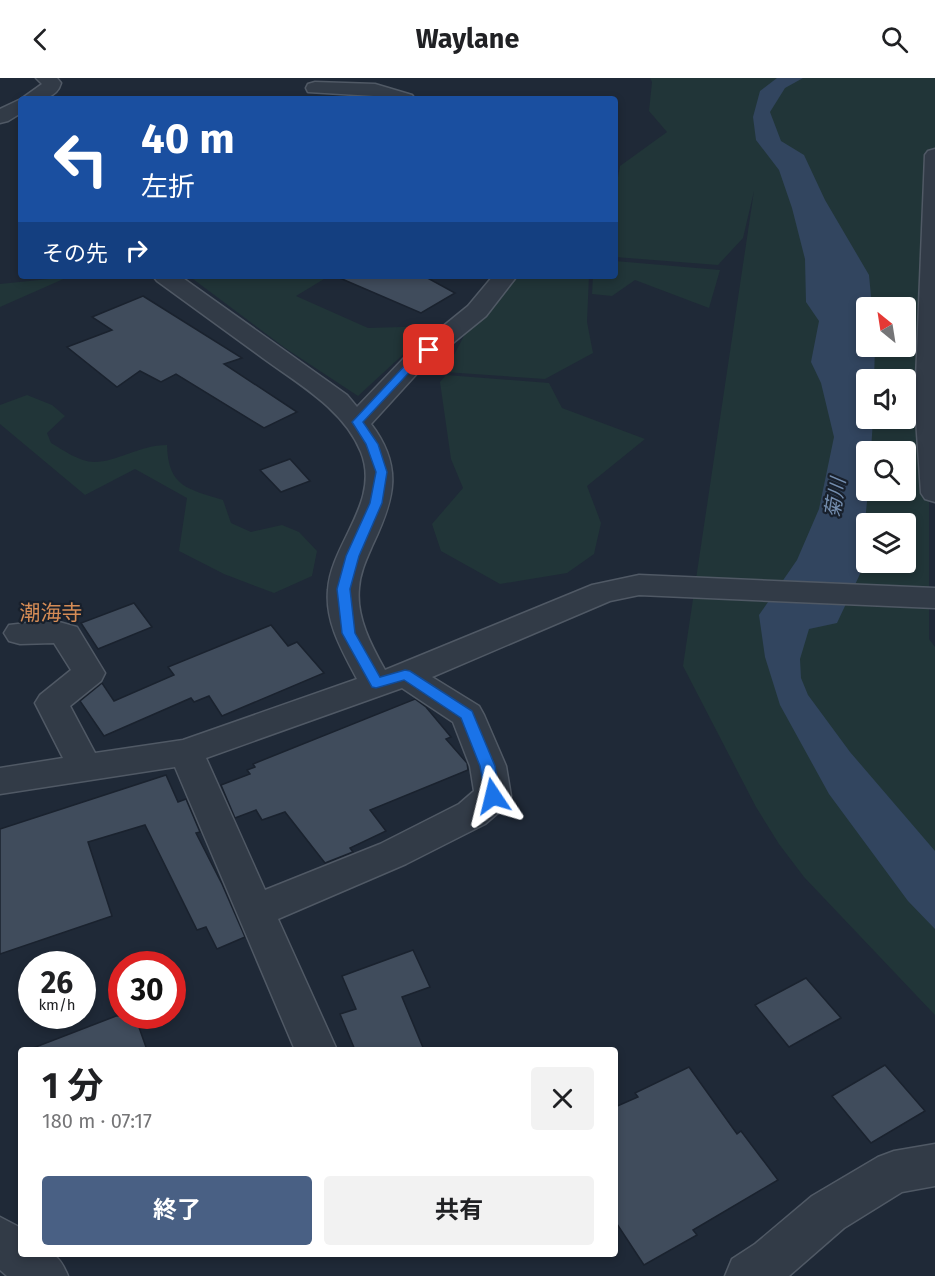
<!DOCTYPE html>
<html lang="ja">
<meta charset="utf-8">
<style>
body{margin:0;font-family:"Fira Sans","Noto Sans JP",sans-serif;background:#f2f2f2;color:#202124;height:100vh;display:flex;flex-direction:column;font-size:22px;white-space:nowrap}
*{box-sizing:border-box;margin:0}
p{font-size:20px;color:#757577}
.icon{flex:none;width:33px;height:33px;fill:none;stroke:currentColor;stroke-width:2;stroke-linecap:round;stroke-linejoin:round}
.map{position:relative;flex:1;overflow:hidden}
.side{position:absolute;left:18px;top:969px;width:600px;height:210px;display:flex;flex-direction:column;background:#fff;border-radius:6px;box-shadow:0 3px 9px #0003}
.side>*{flex:none}
.top-card{position:absolute;left:18px;top:18px;width:600px;height:183px;border-radius:6px;box-shadow:0 3px 9px #0003;background:#1a4fa0;color:#fff;overflow:hidden}
.needle{width:39px;rotate:330deg}
.controls{position:absolute;left:856px;top:219px;display:grid;gap:12px}
.controls a{display:grid;place-items:center;width:60px;height:60px;border-radius:6px;background:#fff;box-shadow:0 3px 9px #0003;font-size:30px}
.speed{position:absolute;left:18px;top:873px;display:flex;gap:12px;font-size:30px;font-weight:700;text-align:center}
.speed>*{display:grid;place-content:center;width:78px;height:78px;border-radius:50%;background:#fff;box-shadow:0 3px 9px #0003;line-height:1}
.speed small{font-size:15px;font-weight:400}
.speed .limit{border:9px solid #d22;background:#fff;color:#111}
.pin{position:absolute;display:grid;place-items:center;width:51px;height:51px;color:#fff;margin:-26px;border-radius:12px;box-shadow:0 3px 9px #0006}
.me{position:absolute;width:66px;margin:-33px;rotate:350deg;stroke-linejoin:round;filter:drop-shadow(0 0 4px #0008)}
.turn{display:flex;align-items:center;gap:21px;height:126px;padding:0 24px;font-size:27px}
.turn .icon{width:78px;height:78px;stroke-width:2.5}
.turn b{display:block;font-size:42px;line-height:51px}
.then{display:flex;align-items:center;height:57px;padding:0 24px;background:#0003;gap:12px;font-size:22px}
.round{display:grid;place-items:center;flex:none;width:63px;height:63px;border-radius:6px;background:#f2f2f2}
.head{display:flex;align-items:center;justify-content:space-between;height:102px;padding:0 24px}
h1{font-size:36px;font-weight:700;line-height:45px}
.cta{display:flex;gap:12px;margin-top:auto;padding:12px 24px}
.cta a{flex:1;height:69px;border-radius:6px;background:#496084;color:#fff;font-size:24px;font-weight:700;line-height:69px;text-align:center}
.cta a+a{background:#f2f2f2;color:#202124}
header{display:flex;justify-content:space-between;align-items:center;height:78px;padding:0 24px;background:#fff;font-size:27px;font-weight:700}
.map>svg:first-child{display:block}
</style>
<header><svg class="icon" aria-label="back" viewBox="0 0 24 24"><path d="M15 5l-7 7 7 7"/></svg>Waylane<svg class="icon" aria-label="search" viewBox="0 0 24 24"><circle cx="10" cy="10" r="6"/><path d="M15 15l6 6"/></svg></header>
<div class="map">
<svg width="935" height="1198" viewBox="0 0 935 1198">
<rect width="100%" height="100%" fill="#1f2937"/>
<path fill="#213538" fill-rule="evenodd" d="M650,0H935V181L929,311V561L935,569V937L804,799L779,766L756,729L683,588L754,113L743,160L718,187L615,179V116L620,88L667,54L649,33L652,4ZM867,230H906V268H867ZM867,302H906V340H867ZM867,374H906V412H867ZM867,446H906V484H867Z
M615,183L720,192L709,230L635,202L612,218L592,216L593,198H615Z
M189,198H329L296,218L368,250L434,248L358,318L285,270Z
M505,198H589L587,244L593,275L545,301L445,294L477,233Z
M68,199L0,229V206Z
M446,297L549,305L562,330L645,361L587,408L601,445L594,476L567,495L500,506L441,473L432,446L463,410L451,381L440,304Z
M27,317L52,327L65,338L47,355L51,365C63,372 80,384 94,384C118,384 139,367 167,367C168,409 188,411 223,422L231,445L251,454L282,447L299,454L317,473L312,498L274,515L224,496L179,473L187,420L135,391L85,417L0,346V327Z"/>
<path fill="#32455f" d="M777,0H803L785,10L770,34L781,63L804,77L825,122L869,197L872,229L867,230V268L875,269L874,301L867,302V340L873,341L871,373L867,374L868,413L860,496L837,545L809,551L800,581L801,600L808,617L850,674L935,773V851L908,823L829,716L780,627L765,579L759,537L797,482L819,431L834,359L821,305L811,284L819,243L806,224L805,181L792,130L779,92L756,62L753,39L760,13Z"/>
<path fill="#404c5c" stroke="#1a222e" stroke-width="1.5" d="M335,198H424L455,215L421,235Z
M143,218L242,280L224,286L297,334L264,350L176,296L161,304L140,293L117,309L67,269L112,252L92,239Z
M290,381L310,403L281,414L260,392Z
M134,525L152,549L98,571L81,545Z
M271,547L288,568L297,564L324,595L222,638L209,618L194,624L191,620L104,658L80,623L102,605L114,623L174,597L168,589Z
M415,621L426,629L451,659L446,661L467,685L468,692L370,732L386,753L350,770L353,774L325,785L285,734L262,742L256,732L235,740L221,707L250,696L247,692L255,689L253,686Z
M166,697L178,724L186,721L200,754L196,755L222,806L245,859L217,871L206,849L197,852L145,747L88,764L112,838L0,876V751Z
M413,872L430,909L402,919L424,972H355L340,936L356,931L342,898Z
M806,900L841,940L789,969L755,927Z
M116,938H135L147,972H33V970Z
M885,987L925,1033L871,1065L832,1018Z
M689,989L737,1056L741,1053L778,1102L693,1152L697,1157L644,1187L615,1143V1029L638,1019L635,1015Z"/>
<g fill="none" stroke-linecap="round" stroke-linejoin="round">
<g stroke="#505965" stroke-width="3">
<path id="street" d="M36,0H57L61,5C56,23 37,21 21,21L42,6Z
M315,4L375,6L412,17L415,21H385L374,18L308,14L306,10L308,6Z
M21,21V35L8,43L0,45V31Z
M935,71V424L925,421L921,415L915,326L925,77L928,73Z
M153,198H180L347,317L357,329L404,280L468,228L493,198H517L486,238L422,290L371,346C403,388 395,420 373,466C367,480 360,494 359,510C356,539 371,567 385,592L592,507L639,497L935,510V530L639,517L610,523L432,599L479,628L484,637L506,688L511,718L506,728L485,746L406,786L278,841L337,972H295L175,689L0,716V690L63,680L35,625L40,617L71,592L54,565L20,566L9,563L4,555L9,547L52,542L77,549L105,595L101,603L70,628L95,675L183,662L357,601C343,574 325,545 328,512C331,465 381,424 361,374C343,329 293,303 256,275C223,251 190,227 157,203ZM402,610L453,644L470,688L474,713L459,726L380,766L265,812L206,680Z
M935,1066V1108L902,1114L844,1150L789,1198H725L732,1181L755,1166L812,1118L878,1079L894,1073Z
M0,1139L21,1150V1176C49,1176 56,1169 68,1198H7L0,1192Z"/>
</g>
<use href="#street" fill="#323b47" fill-rule="evenodd"/>
</g>
<path fill="#1a73e8" stroke="#114b97" stroke-width="1.5" d="M429,269L434,272L433,274L416,287L363,344L378,366L387,394L382,425L359,478L350,511L355,555L380,599L405,592L410,593L472,633L495,688L500,718L498,722H488L485,718L480,688L461,640L404,602L376,610L372,609L342,555L337,511L346,478L370,425L376,394L366,366L352,344L409,283Z"/>
<g text-anchor="middle" stroke-width="4.5" stroke-linejoin="round" paint-order="stroke">
<g font-size="20" font-style="italic" fill="#748dae" stroke="#18202c">
<text transform="translate(835 420) rotate(-81)" y="7">菊川</text>
</g>
<g font-size="21" fill="#d58c56" stroke="#18202c">
<text x="51" y="542">潮海寺</text>
</g>
</g>
</svg>
<div class="controls">
<a><svg class="needle" viewBox="-14 -14 28 28"><path d="M0-13l5 13h-10z" fill="#e53935"/><path d="M0 13l5-13h-10z" fill="#757577"/></svg></a>
<a><svg class="icon" aria-label="sound" viewBox="0 0 24 24"><path d="M4 9h4l5-4v14l-5-4H4zM17 9q2 3 0 6"/></svg></a>
<a><svg class="icon" aria-label="search" viewBox="0 0 24 24"><circle cx="10" cy="10" r="6"/><path d="M15 15l6 6"/></svg></a>
<a><svg class="icon" aria-label="layers" viewBox="0 0 24 24"><path d="M12 4l9 5-9 5-9-5zM3 14l9 5 9-5"/></svg></a>
</div>
<div class="speed"><div>26<small>km/h</small></div><div class="limit">30</div></div>
<div class="pin" style="left:429px;top:272px;background:#d93025"><svg class="icon" aria-label="arrive" viewBox="0 0 24 24"><path d="M6 21V4h12l-3 4 3 4H6"/></svg></div>
<svg class="me" style="left:493px;top:718px" viewBox="-20 -20 40 40"><path d="M0-17L14 15 0 8-14 15z" fill="#1a73e8" stroke="#fff" stroke-width="4"/></svg>
<div class="top-card">
<div class="turn"><svg class="icon" aria-label="left" viewBox="0 0 24 24"><path d="M17 20v-9H6M10 6l-5 5 5 5"/></svg><div><b>40 m</b>左折</div></div>
<div class="then">その先<svg class="icon" aria-label="right" viewBox="0 0 24 24"><path d="M7 20v-9h11M14 6l5 5-5 5"/></svg></div>
</div>
<section class="side">
<div class="head"><div><h1>1 分</h1><p>180 m · 07:17</p></div><a class="round"><svg class="icon" aria-label="close" viewBox="0 0 24 24"><path d="M6 6l12 12M18 6L6 18"/></svg></a></div>
<div class="cta"><a>終了</a><a>共有</a></div>
</section>
</div>
